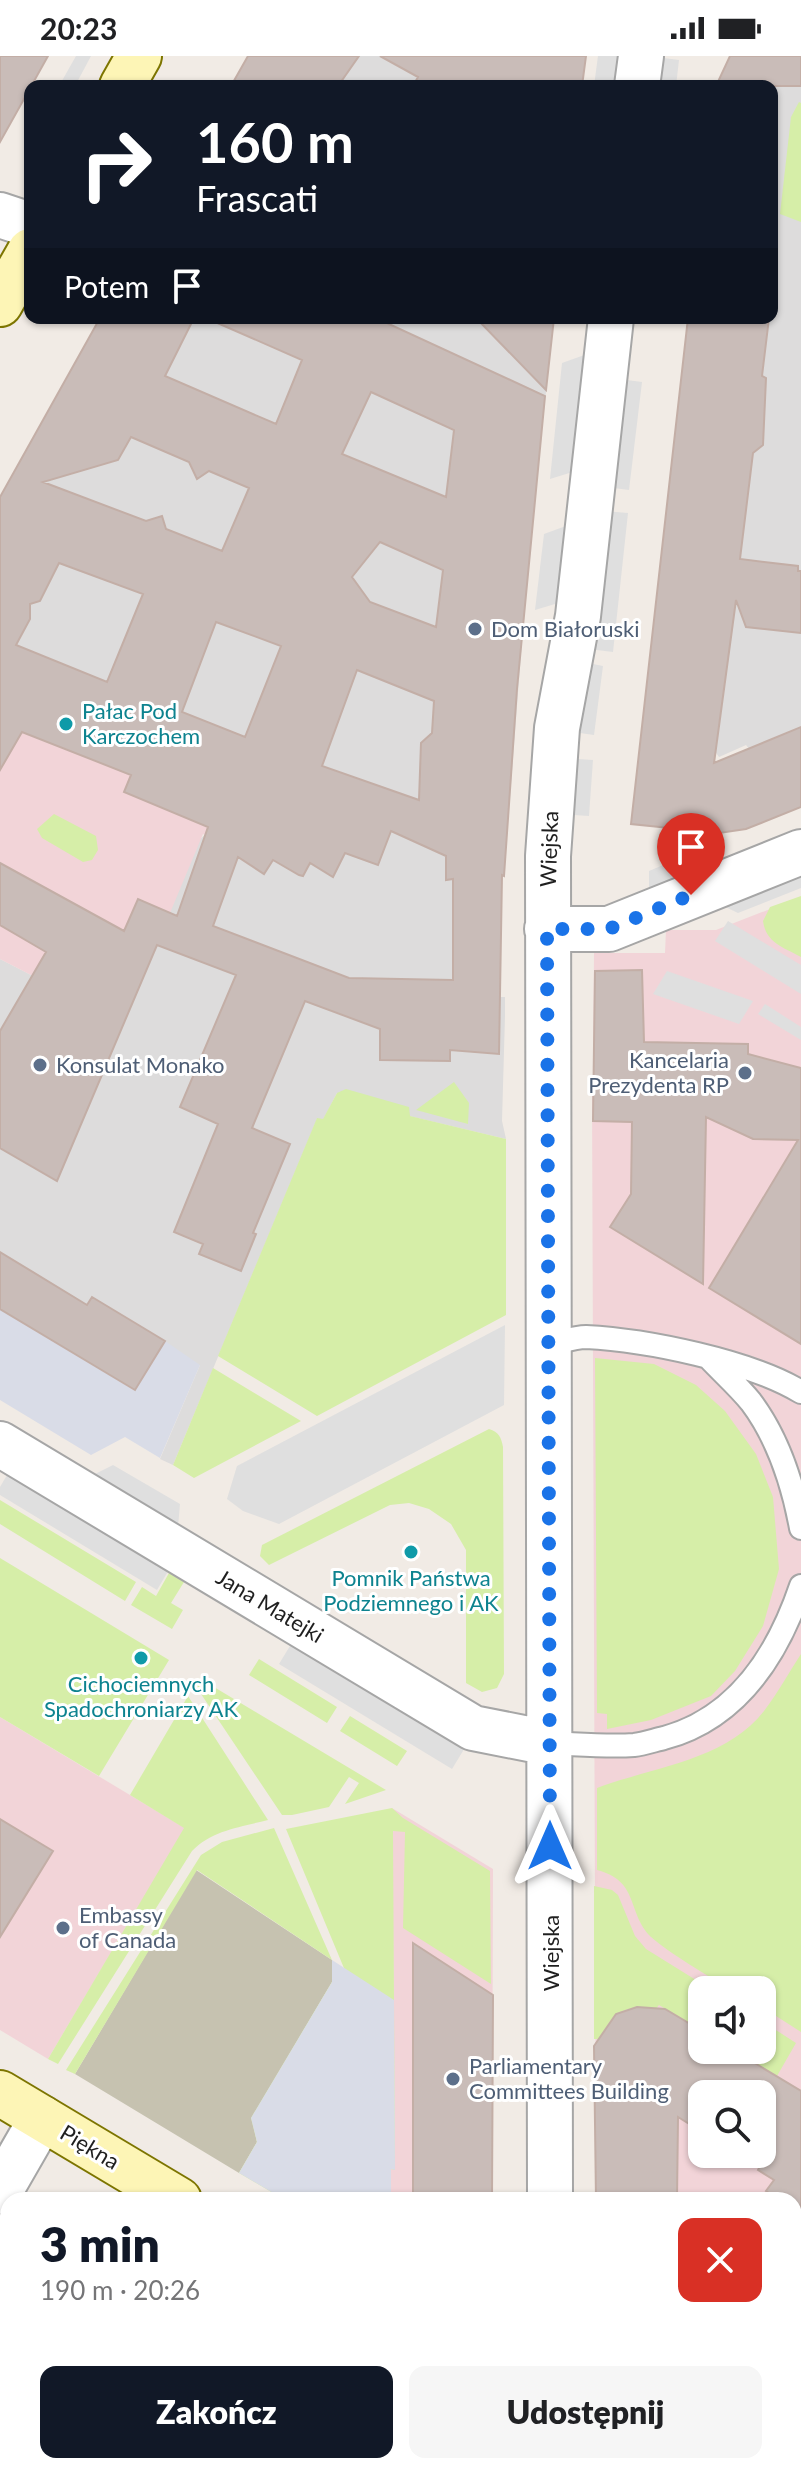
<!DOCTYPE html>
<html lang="pl">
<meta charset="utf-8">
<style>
body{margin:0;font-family:Lato,sans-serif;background:#f6f6f6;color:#202124;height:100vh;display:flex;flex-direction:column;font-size:30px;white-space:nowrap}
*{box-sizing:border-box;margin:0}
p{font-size:26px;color:#757577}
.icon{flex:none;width:44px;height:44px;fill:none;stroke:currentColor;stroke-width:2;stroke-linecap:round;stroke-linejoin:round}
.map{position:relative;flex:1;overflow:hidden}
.side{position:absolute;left:0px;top:2136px;width:802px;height:282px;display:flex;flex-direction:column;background:#fff;border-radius:24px 24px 0 0;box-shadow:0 2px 6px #0004}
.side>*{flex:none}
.guide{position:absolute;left:24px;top:24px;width:754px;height:244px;border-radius:16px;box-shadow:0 2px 6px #0004;background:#111827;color:#fff;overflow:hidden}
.fabs{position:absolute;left:688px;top:1920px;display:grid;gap:16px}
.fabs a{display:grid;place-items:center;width:88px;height:88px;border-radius:16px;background:#fff;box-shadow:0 2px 6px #0004;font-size:40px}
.pin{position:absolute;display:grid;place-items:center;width:68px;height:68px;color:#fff;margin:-82px -34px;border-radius:50% 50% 50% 0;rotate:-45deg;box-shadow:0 0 8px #0007}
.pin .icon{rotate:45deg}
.me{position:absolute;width:88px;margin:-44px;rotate:0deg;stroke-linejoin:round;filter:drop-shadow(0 0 6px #0008)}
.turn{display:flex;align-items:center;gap:28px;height:168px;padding:0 40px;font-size:36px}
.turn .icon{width:104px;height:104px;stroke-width:2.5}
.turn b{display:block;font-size:56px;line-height:68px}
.then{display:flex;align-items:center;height:76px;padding:0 40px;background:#0003;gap:16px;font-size:30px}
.round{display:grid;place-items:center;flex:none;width:84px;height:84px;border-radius:16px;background:#f6f6f6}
.summary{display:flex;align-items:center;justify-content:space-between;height:136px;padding:0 40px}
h1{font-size:48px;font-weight:800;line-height:60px;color:#111827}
.button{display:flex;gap:16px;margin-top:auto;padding:16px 40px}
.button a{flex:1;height:92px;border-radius:16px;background:#111827;color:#fff;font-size:32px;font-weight:800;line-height:92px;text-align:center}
.button a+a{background:#f6f6f6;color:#202124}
.status{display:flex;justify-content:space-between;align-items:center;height:56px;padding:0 40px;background:#fff;direction:ltr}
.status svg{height:22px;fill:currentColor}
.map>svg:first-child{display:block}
</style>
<div class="status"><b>20:23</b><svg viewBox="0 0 49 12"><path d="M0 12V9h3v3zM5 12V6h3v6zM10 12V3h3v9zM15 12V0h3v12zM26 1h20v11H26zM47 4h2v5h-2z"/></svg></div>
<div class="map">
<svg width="801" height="2417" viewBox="0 0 801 2417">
<rect width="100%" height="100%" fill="#f1ebe5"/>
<path fill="#dddcdc" d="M248,0H474L459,30H231Z
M730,0H801V751L797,753L746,689L719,701L712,691L714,683L717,682L721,652L651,591L688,262H772V30H716Z
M100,262H554L529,493L504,820H502L500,941H505V960L502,1065L506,1083L409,1060L337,1037L323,1064L317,1063L173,1409L160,1403L200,1309L135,1334L0,1253V903L33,920L206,778L229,715L0,623V441Z
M794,2244L801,2249V2417H726L714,2410H794Z"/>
<path fill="#f2d4d8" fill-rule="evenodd" d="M0,623L229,714L205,779L203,778L139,931L33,920L0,903Z
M801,841V2249L794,2244V2144H677V2125H596L592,1036L595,1035V1017L593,1018L594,897H665L666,874H716ZM702,1934H762V1994H702ZM702,2038H762V2098H702Z
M0,1661L185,1772L48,2003L0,1974Z
M392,1752L493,1813L492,2144H391V2112L395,2113Z
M8,2233V2410H462L463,2417H0V2246Z"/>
<path fill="#c6c2b0" d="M196,1814L332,1904V1926L252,2062L257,2086L239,2117L75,2018Z"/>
<path fill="#d6eea8" d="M799,46L801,47V166L780,158L791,61Z
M54,758L96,780L98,794L92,804L83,806L42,782L37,773Z
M801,840V901C783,891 766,887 763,865L770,851Z
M454,1026L469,1047L468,1068L416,1054Z
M346,1033L409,1051L410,1060L506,1083V1259L317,1360L218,1300L317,1062L323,1063L337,1037Z
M595,1302L654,1308L696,1329L725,1355L756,1398L773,1441L779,1513L763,1570L735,1615L711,1640L651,1664L607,1673V1658L597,1657Z
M213,1312L301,1365L194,1422L173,1409Z
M489,1373C499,1376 501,1381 503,1391L504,1618L497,1632L482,1636L466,1627V1494L451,1468L429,1453L409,1447L390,1449L269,1509L260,1500L262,1489Z
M0,1444L136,1526L125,1545L0,1468Z
M0,1502L169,1604L99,1720L0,1661Z
M169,1517L184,1526L171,1547L183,1554L172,1573L131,1549L142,1531L156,1540Z
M801,1598V1976L762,1951V1934C753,1934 740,1936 731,1932C714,1925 660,1891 648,1878C627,1852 638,1825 597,1814V1732C652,1711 725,1705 764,1655C778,1637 789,1616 801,1598Z
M259,1603L337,1651L327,1667L249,1619Z
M199,1622L386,1734L345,1748L359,1727L349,1721L329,1751L292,1759H282L195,1629Z
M188,1640L268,1764C241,1771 212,1774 192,1795L58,2008L48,2003L184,1772L130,1739Z
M350,1660L407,1695L397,1710L340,1675Z
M392,1752L403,1762L490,1815L491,1928L403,1872L405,1776L393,1775L395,2114L391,2113V2144L371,1977L286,1773Z
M274,1772L332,1904L359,1977L285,2144L239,2117L257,2086L251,2062L332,1926V1904L197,1814L75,2018L66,2014L201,1799L222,1786Z
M594,1830L612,1834L618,1839L635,1880L646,1893L712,1934H702V1975L659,1949L654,1955C628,1946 609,1957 602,1983H594Z
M762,1965L796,1987L777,2020L733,1994H762Z
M8,2151V2233L0,2246V2165Z"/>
<path fill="#b3d297" d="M794,2244L801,2249V2322L794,2318Z"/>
<path fill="#dfdfdf" d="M76,0H91L75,30H59Z
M598,0H626L622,30H594Z
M656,1L679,4L676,30H652Z
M590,297L579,414L550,423L562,307Z
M619,323L642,326L629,434L606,431Z
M604,455L628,457L613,596L589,593Z
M574,467L565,545L535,554L544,478Z
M588,607L603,610L594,679L580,677Z
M578,703L593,704L589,760L574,759Z
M708,790L701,820L649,839V815Z
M801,804V832L738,857L705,841Z
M728,865L801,909V938L715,885Z
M667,915L753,945L739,968L653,938Z
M765,948L801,971V984L758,958Z
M505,1269L504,1349L279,1468L243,1455L227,1443L237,1410Z
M113,1409L180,1448L178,1471L91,1420Z
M10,1414L170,1512L157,1534L0,1439V1431Z
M293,1585L466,1690L452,1713L279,1608Z"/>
<path fill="#d9dce7" d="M0,1253L134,1334L165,1285L200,1309L160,1402L125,1381L91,1399L0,1344Z
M332,1904L394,1944L395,2114L391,2113V2144H285L239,2117L257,2086L251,2062L332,1926Z"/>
<path fill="#c9bcb8" stroke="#c3aea6" stroke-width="2" fill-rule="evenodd" d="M0,0H48L0,86Z
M248,0H359L338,30H231Z
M380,0H586L582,30H413L418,21Z
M730,0H801V30H716Z
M100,262H194L165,320L276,368L302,304L206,262H376L545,340L517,633L504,820L502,819L499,998L450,994V1005L380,1004V973L305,945L252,1072L290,1088L253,1177L256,1178L241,1215L199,1198L203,1188L174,1176L218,1068L180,1051L236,919L157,889L57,1125L0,1092V975L46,896L0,869V807L124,875L138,843L177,860L208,771L124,736L131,719L22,676L0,714V441ZM371,336L454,374L446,441L342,398ZM131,381L189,406L197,423L209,415L249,432L222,495L166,473L162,460L146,465L43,426L118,404ZM380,486L443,514L436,571L370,546L352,521ZM59,507L143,538L107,626L16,589L30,563V548L40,545ZM216,566L281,590L245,681L182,656ZM357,614L434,645L432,677L421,687L419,744L322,710ZM391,775L446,800V824L453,823V924L349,922L213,870L238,801L264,818L273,804L299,819L303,820L310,807L333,821L345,797L378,809Z
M476,262H554L546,334Z
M688,262H769L762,320L766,322L763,389L753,397L740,503L798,510V515H801V577L746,571L736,544L714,707L801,671V751L746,773L719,777L631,768Z
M642,914L644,986L748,988V998L801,1012V1288L709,1232L798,1084L753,1083L706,1061L703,1228L610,1171L631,1138L632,1066L593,1065L595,915Z
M0,1196L87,1249L92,1241L165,1285L135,1334L0,1253Z
M0,1763L53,1795L0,1881Z
M413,1887L493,1939L492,2144H413Z
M637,1951L665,1953L702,1975V1994H733L801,2035V2157L794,2153V2144H780L766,2135L774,2124L758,2114L762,2107V2038H702V2076L678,2061L677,2144H596L594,1990L616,1958Z"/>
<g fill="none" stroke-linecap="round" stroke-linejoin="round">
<g stroke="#a6a6a6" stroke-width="26">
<path id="lane" d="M550,1288C561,1286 574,1281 586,1281C646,1284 750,1305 801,1336
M708,1301C722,1316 738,1330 751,1346C778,1382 793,1429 801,1472
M549,1687C577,1688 606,1691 634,1689C644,1688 655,1684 664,1682C738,1662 778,1598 801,1530"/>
</g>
<g stroke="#a6a6a6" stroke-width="48">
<path id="street" d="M637,30L641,0
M0,159L30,169
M547,873H609L801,796
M0,1388L473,1672L549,1687
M0,2135L42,2062
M550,2144L548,800L557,672L578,560L611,262
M540,2417L543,2410"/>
</g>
<g stroke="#7d7500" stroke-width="48">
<path id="secondary" d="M122,30L139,0
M0,248L30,195
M0,2037L179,2144
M622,2410L634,2417"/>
</g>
<use href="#lane" stroke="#fff" stroke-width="22"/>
<use href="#street" stroke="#fff" stroke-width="44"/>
<use href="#secondary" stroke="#fdf5b6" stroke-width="44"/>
</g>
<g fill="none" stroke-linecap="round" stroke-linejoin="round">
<path stroke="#1a73e8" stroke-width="14" stroke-dasharray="0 25.2" d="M550,1790L547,873H609L691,839"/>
</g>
<g fill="#5c6f8a" stroke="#fff" stroke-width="3">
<circle cx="475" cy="573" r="8"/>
<circle cx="40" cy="1009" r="8"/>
<circle cx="745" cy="1017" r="8"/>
<circle cx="63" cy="1872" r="8"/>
<circle cx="453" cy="2023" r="8"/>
</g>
<g fill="#0f9aa8" stroke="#fff" stroke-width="3">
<circle cx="66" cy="668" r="8"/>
<circle cx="411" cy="1496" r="8"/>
<circle cx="141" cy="1602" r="8"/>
</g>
<g text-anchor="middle" stroke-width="6" stroke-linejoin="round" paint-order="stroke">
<g font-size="22" fill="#4e5e75" stroke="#fff" text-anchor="start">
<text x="491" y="581">Dom Białoruski</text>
<text x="729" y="1012" text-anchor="end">Kancelaria<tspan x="729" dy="25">Prezydenta RP</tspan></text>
<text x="56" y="1017">Konsulat Monako</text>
<text x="79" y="1867">Embassy<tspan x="79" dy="25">of Canada</tspan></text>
<text x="469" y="2018">Parliamentary<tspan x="469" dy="25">Committees Building</tspan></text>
</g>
<g font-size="22" fill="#0d838f" stroke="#fff">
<text x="82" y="663" text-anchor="start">Pałac Pod<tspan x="82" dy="25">Karczochem</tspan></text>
<text x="411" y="1530">Pomnik Państwa<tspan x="411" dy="25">Podziemnego i AK</tspan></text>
<text x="141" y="1636">Cichociemnych<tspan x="141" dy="25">Spadochroniarzy AK</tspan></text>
</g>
<g font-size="22" fill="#1f1f1f" stroke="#fff">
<text transform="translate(549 793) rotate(-88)" y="8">Wiejska</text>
<text transform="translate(270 1550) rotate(31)" y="8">Jana Matejki</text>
<text transform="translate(551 1897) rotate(-90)" y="8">Wiejska</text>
<text transform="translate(90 2091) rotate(31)" y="8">Piękna</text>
</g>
</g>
</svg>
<div class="fabs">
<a><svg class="icon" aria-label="sound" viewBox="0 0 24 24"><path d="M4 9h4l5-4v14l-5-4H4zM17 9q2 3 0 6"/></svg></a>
<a><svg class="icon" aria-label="search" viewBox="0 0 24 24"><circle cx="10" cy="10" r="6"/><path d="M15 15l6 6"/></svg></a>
</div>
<div class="pin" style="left:691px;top:839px;background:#d93025"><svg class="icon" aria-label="arrive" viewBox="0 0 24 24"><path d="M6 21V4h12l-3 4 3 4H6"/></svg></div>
<svg class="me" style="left:550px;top:1790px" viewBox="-20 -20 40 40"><path d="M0-17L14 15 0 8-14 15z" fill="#1a73e8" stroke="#fff" stroke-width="4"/></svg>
<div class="guide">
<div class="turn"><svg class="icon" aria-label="right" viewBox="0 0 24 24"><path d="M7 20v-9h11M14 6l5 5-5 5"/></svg><div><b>160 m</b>Frascati</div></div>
<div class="then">Potem<svg class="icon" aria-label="arrive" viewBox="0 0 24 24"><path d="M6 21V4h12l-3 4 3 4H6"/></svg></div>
</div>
<section class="side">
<div class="summary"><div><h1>3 min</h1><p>190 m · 20:26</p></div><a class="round" style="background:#d93025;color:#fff"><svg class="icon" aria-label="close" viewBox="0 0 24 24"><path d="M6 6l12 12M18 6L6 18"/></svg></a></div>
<div class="button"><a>Zakończ</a><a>Udostępnij</a></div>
</section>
</div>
